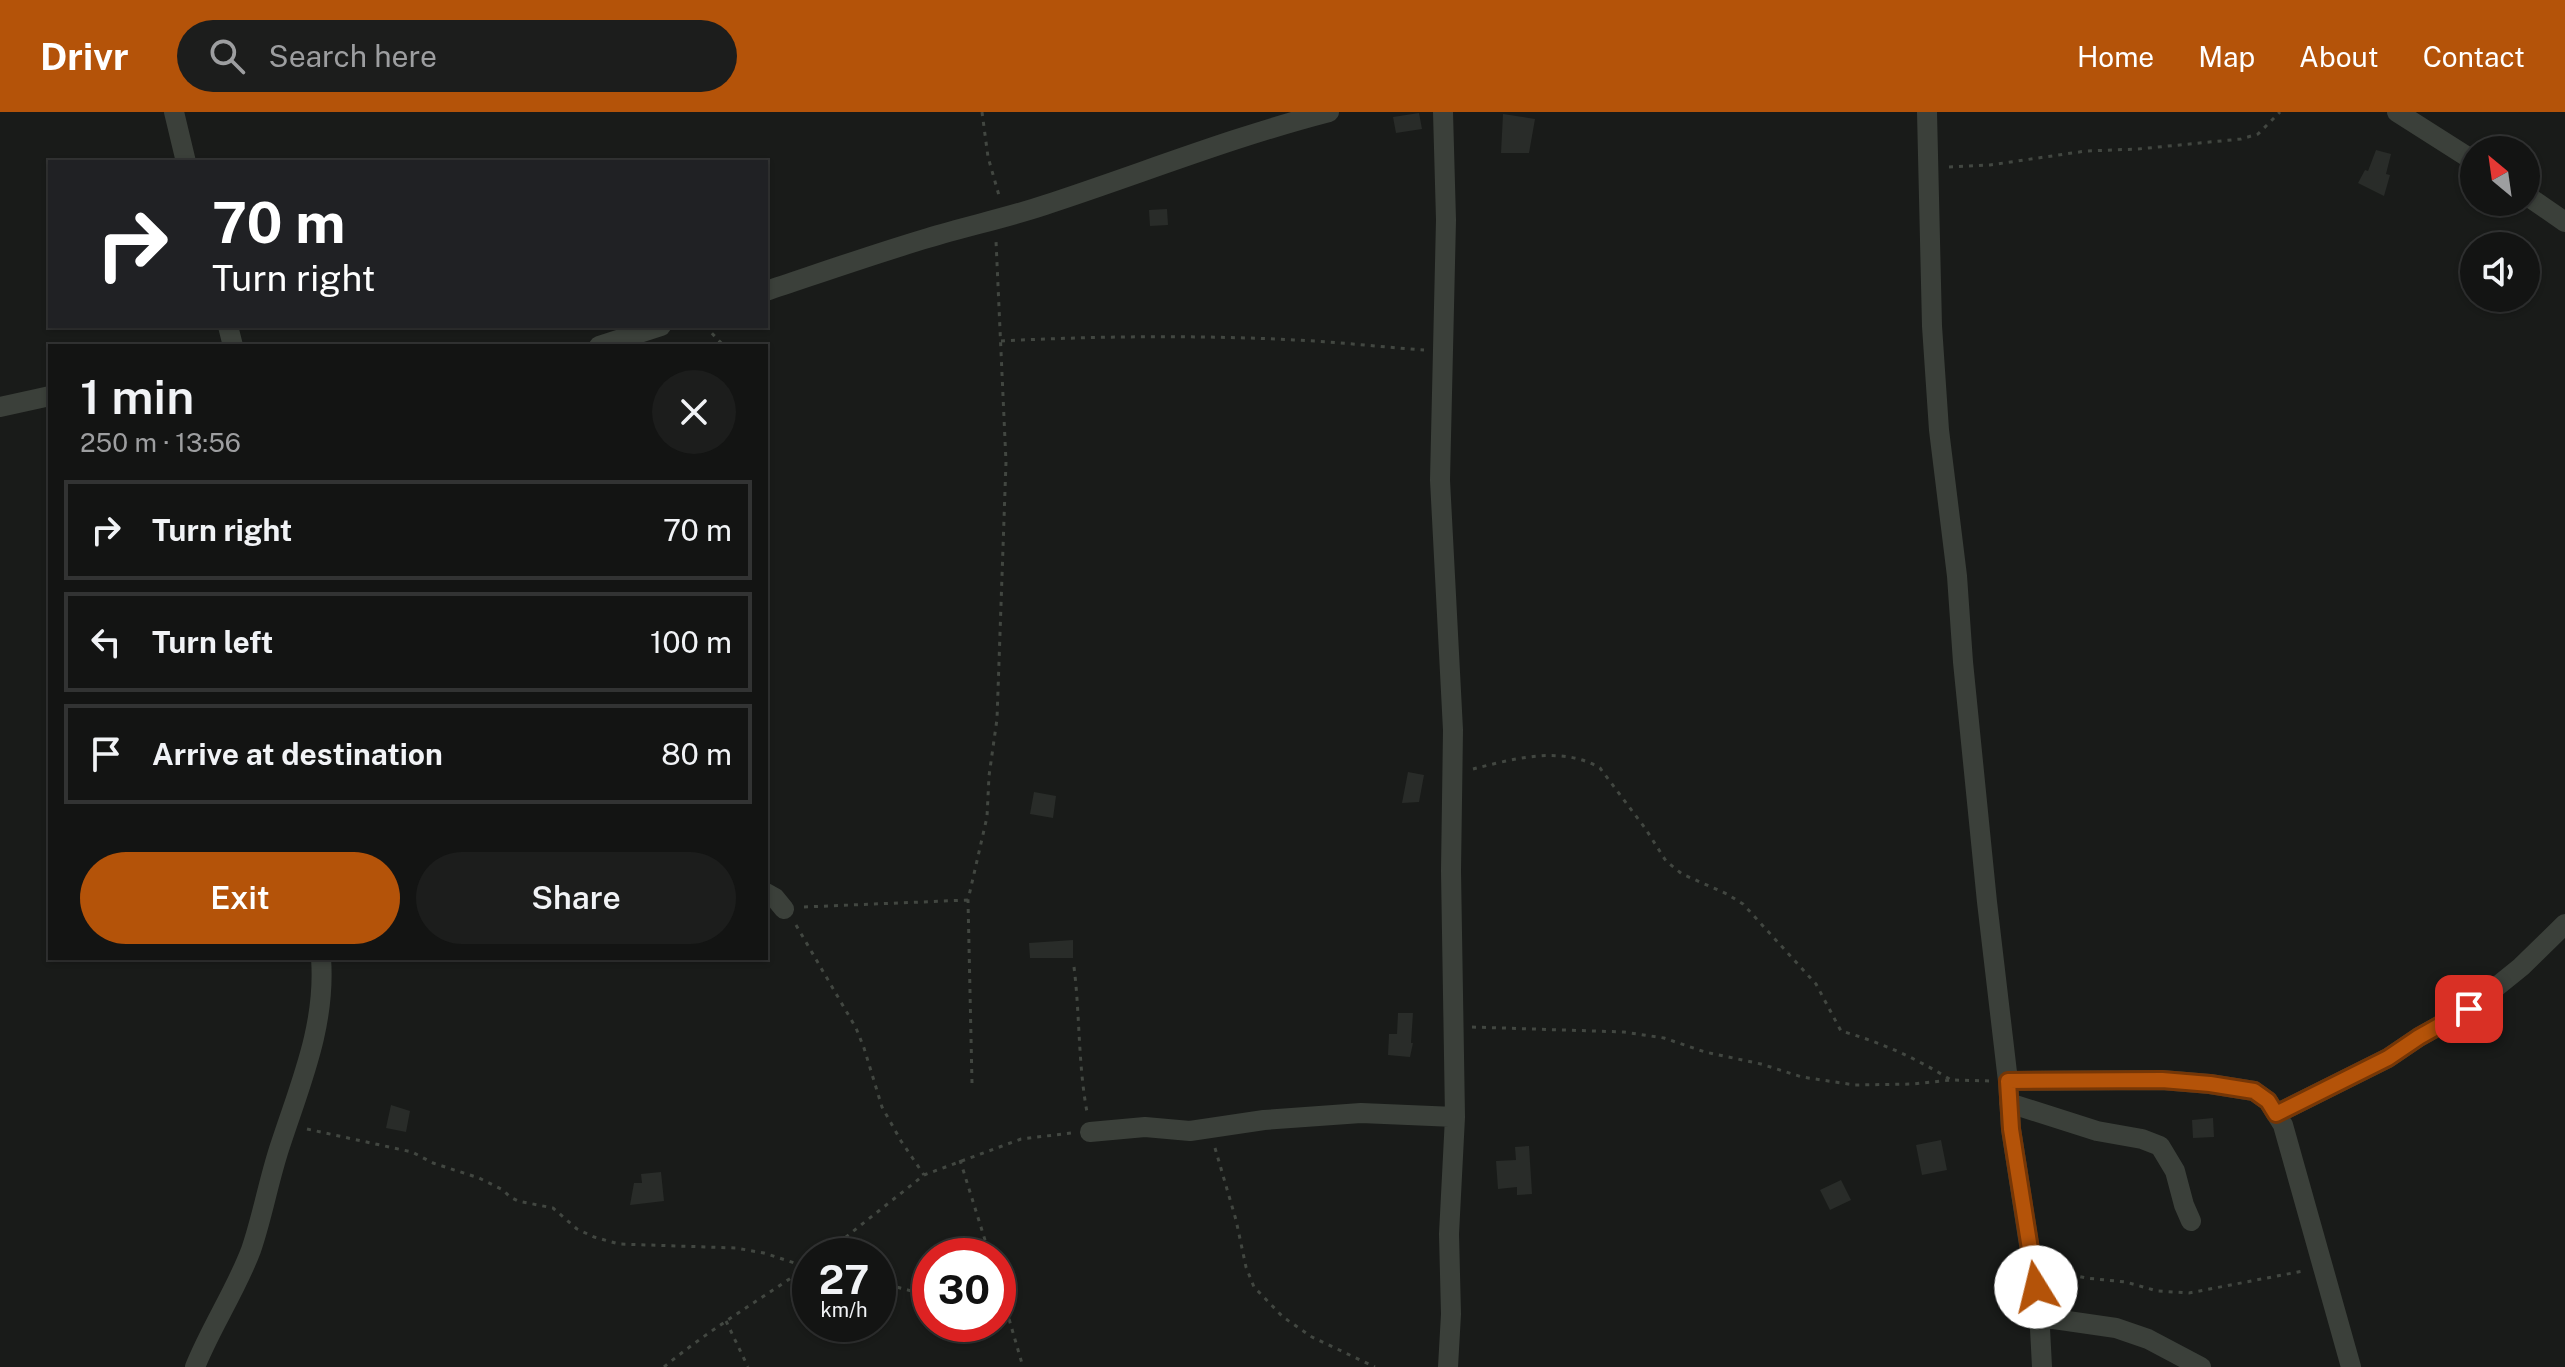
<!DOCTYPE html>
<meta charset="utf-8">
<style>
body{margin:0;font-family:"Public Sans",sans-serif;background:#1c1d1c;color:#f1f3f6;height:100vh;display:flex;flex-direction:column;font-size:30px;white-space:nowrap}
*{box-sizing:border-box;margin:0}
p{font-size:26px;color:#9d9ea0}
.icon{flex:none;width:44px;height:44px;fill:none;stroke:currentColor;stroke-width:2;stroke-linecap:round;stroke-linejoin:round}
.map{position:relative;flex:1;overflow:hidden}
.side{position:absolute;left:48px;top:232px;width:720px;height:616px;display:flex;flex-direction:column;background:#131413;border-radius:0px;box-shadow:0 2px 6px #0004,0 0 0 2px #323333}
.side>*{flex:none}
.hud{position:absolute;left:48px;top:48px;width:720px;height:168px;border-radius:0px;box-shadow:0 2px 6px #0004,0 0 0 2px #323333;background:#202124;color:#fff;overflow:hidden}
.needle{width:52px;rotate:331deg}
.buttons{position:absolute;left:2460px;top:24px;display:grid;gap:16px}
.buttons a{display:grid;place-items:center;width:80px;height:80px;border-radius:50%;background:#131413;box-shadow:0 2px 6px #0004,0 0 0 2px #323333;font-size:40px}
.speed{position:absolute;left:792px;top:1126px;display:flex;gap:16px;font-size:40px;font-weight:700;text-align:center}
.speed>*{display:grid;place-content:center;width:104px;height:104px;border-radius:50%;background:#131413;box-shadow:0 2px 6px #0004,0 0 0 2px #323333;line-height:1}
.speed small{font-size:20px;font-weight:400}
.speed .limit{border:12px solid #d22;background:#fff;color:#111}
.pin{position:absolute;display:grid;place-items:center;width:68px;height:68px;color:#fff;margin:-34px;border-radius:16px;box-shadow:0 4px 12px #0006}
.me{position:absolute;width:88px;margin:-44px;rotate:351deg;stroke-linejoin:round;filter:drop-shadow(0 0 6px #0008)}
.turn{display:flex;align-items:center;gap:28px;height:168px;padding:0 32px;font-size:36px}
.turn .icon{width:104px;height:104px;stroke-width:2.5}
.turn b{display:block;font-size:56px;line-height:68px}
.round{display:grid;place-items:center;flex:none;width:84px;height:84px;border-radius:42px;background:#1c1d1c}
.summary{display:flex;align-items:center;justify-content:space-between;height:136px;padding:0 32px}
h1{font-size:48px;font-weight:600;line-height:60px}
.button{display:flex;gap:16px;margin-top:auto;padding:16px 32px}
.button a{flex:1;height:92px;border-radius:48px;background:#b45309;color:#fff;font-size:32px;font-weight:600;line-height:92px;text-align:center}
.button a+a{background:#1c1d1c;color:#f1f3f6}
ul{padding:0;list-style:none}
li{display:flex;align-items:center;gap:24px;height:100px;margin:0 16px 12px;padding:0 16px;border:4px solid #323333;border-radius:0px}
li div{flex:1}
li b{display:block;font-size:30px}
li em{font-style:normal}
header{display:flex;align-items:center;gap:48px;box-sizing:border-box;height:112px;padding:0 40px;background:#b45309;color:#fff}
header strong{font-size:38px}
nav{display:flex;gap:44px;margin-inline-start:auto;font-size:28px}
.search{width:560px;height:72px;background:#1c1d1c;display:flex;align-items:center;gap:20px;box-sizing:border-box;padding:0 28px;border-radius:44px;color:#9d9ea0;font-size:30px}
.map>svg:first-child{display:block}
</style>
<header>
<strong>Drivr</strong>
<div class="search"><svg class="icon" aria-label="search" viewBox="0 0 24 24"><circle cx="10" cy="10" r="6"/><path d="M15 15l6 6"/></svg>Search here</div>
<nav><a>Home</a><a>Map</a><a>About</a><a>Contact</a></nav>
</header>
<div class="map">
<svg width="2565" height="1255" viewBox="0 0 2565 1255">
<rect width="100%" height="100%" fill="#191b19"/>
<path fill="#292c29" d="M1419,1L1422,17L1396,21L1393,5Z
M1503,2L1535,7L1529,41H1501Z
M2376,38L2391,42L2386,62L2390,63L2384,84L2358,71L2365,58L2368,59Z
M1167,97L1168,113L1150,114L1149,98Z
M1408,660L1424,663L1419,690L1402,691Z
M1034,680L1056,684L1053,706L1030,702Z
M1073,828V846H1030L1029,831Z
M1398,901H1413L1411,931H1413L1410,945L1388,943L1389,922H1397Z
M391,993L410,999L406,1020L386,1016Z
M2213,1006L2214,1025L2193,1026L2192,1008Z
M1941,1028L1947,1058L1922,1063L1916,1033Z
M1529,1034L1532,1082L1517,1083V1075L1498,1077L1496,1049L1516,1048L1515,1035Z
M661,1060L664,1089L630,1093L634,1071H642L641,1062Z
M1841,1068L1851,1088L1830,1098L1820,1078Z"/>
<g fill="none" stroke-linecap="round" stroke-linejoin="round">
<path stroke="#424741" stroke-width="3" stroke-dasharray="4 6" stroke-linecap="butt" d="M982,0L988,45L1000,87
M1949,55L1990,53L2086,39L2138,37L2241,27L2258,22L2280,0
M705,214L724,234
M1001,229C1099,224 1198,223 1296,228C1339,230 1382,235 1424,238
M1473,657C1513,647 1562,633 1600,656L1645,716L1666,749L1682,762L1727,782L1743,792L1816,872L1841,919C1880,930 1916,946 1951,968
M804,795L968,788
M796,813L856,916L864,936L882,995L901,1029L924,1063
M1074,855C1080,903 1078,952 1087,1000
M1472,915L1624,920L1664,926L1705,940L1761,952L1802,965L1855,973L1913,972L1951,968L1990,969
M972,971L968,788L987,705L989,664L997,607L1006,350L996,129
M307,1017L412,1040L433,1051L479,1066L503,1078L510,1085L518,1089L553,1096L577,1117L594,1125L619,1132L736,1136L764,1141L810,1156
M1215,1036L1236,1108L1246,1155L1254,1175L1283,1205L1312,1225L1375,1255
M960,1048L990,1144
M822,1144L924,1063L1021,1027L1071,1021
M2051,1158L2086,1166L2126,1170L2157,1179L2189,1181L2303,1159
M998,1169L1023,1255
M878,1170L930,1184
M998,1204L1010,1208
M726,1209L748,1255
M664,1255C710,1217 761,1187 810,1153"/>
<path stroke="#3b403a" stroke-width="20" d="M174,0L186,50
M1443,0L1446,108L1440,368L1453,618L1451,759L1455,1005L1449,1122L1451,1202L1448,1255
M1927,0L1932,214L1939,318L1957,464L1963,550L1987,790L2008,969L2011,1017L2039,1197L2042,1255
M2397,0L2474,49
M2526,83L2565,110
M766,179C820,161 874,142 928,126C967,114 1006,106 1045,93C1140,62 1232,25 1329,0
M228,214L233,234
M599,234L661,214
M0,295L50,284
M766,781L775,786L784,797
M2008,969L2162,968L2210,972L2254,979L2268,989L2283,1013L2351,1255
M2009,991L2097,1019L2142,1027L2160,1034L2175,1059L2184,1093L2191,1109
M2276,1002L2388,946L2419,925L2469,897L2521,855L2565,812
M1090,1020L1145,1015L1190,1019L1264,1008L1361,1001L1455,1005
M2040,1205L2116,1216L2148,1227L2201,1255
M195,1255C211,1215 236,1178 251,1138C263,1103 269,1066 281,1031C301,970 326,912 321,846"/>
</g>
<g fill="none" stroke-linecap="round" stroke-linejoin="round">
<g stroke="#753606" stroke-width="20">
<path id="route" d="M2036,1175L2011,1017L2008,969L2162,968L2210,972L2254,979L2268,989L2276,1002L2388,946L2419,925L2469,897"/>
</g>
<use href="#route" stroke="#b45309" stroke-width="14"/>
</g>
</svg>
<div class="buttons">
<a><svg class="needle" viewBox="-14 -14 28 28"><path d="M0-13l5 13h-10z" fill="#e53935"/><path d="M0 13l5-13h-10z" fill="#9d9ea0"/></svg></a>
<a><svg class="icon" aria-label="sound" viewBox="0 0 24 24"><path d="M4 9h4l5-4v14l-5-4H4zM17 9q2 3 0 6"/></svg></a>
</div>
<div class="speed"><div>27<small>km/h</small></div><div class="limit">30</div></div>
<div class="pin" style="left:2469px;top:897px;background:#d93025"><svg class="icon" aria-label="arrive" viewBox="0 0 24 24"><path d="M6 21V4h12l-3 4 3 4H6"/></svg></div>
<svg class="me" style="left:2036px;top:1175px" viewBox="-20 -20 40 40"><circle r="19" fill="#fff"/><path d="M0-13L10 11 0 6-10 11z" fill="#b45309"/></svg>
<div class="hud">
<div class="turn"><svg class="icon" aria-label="right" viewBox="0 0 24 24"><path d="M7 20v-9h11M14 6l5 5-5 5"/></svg><div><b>70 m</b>Turn right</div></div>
</div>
<section class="side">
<div class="summary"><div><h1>1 min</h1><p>250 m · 13:56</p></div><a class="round"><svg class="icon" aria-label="close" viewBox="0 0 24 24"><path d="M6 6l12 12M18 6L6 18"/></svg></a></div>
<ul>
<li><svg class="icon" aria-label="right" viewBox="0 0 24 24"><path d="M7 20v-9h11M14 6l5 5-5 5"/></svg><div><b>Turn right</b></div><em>70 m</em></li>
<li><svg class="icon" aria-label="left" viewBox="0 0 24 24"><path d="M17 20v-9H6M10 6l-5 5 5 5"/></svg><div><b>Turn left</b></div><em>100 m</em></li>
<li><svg class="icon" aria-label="arrive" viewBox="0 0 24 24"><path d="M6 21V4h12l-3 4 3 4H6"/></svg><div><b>Arrive at destination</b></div><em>80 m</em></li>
</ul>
<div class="button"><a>Exit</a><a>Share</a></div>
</section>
</div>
